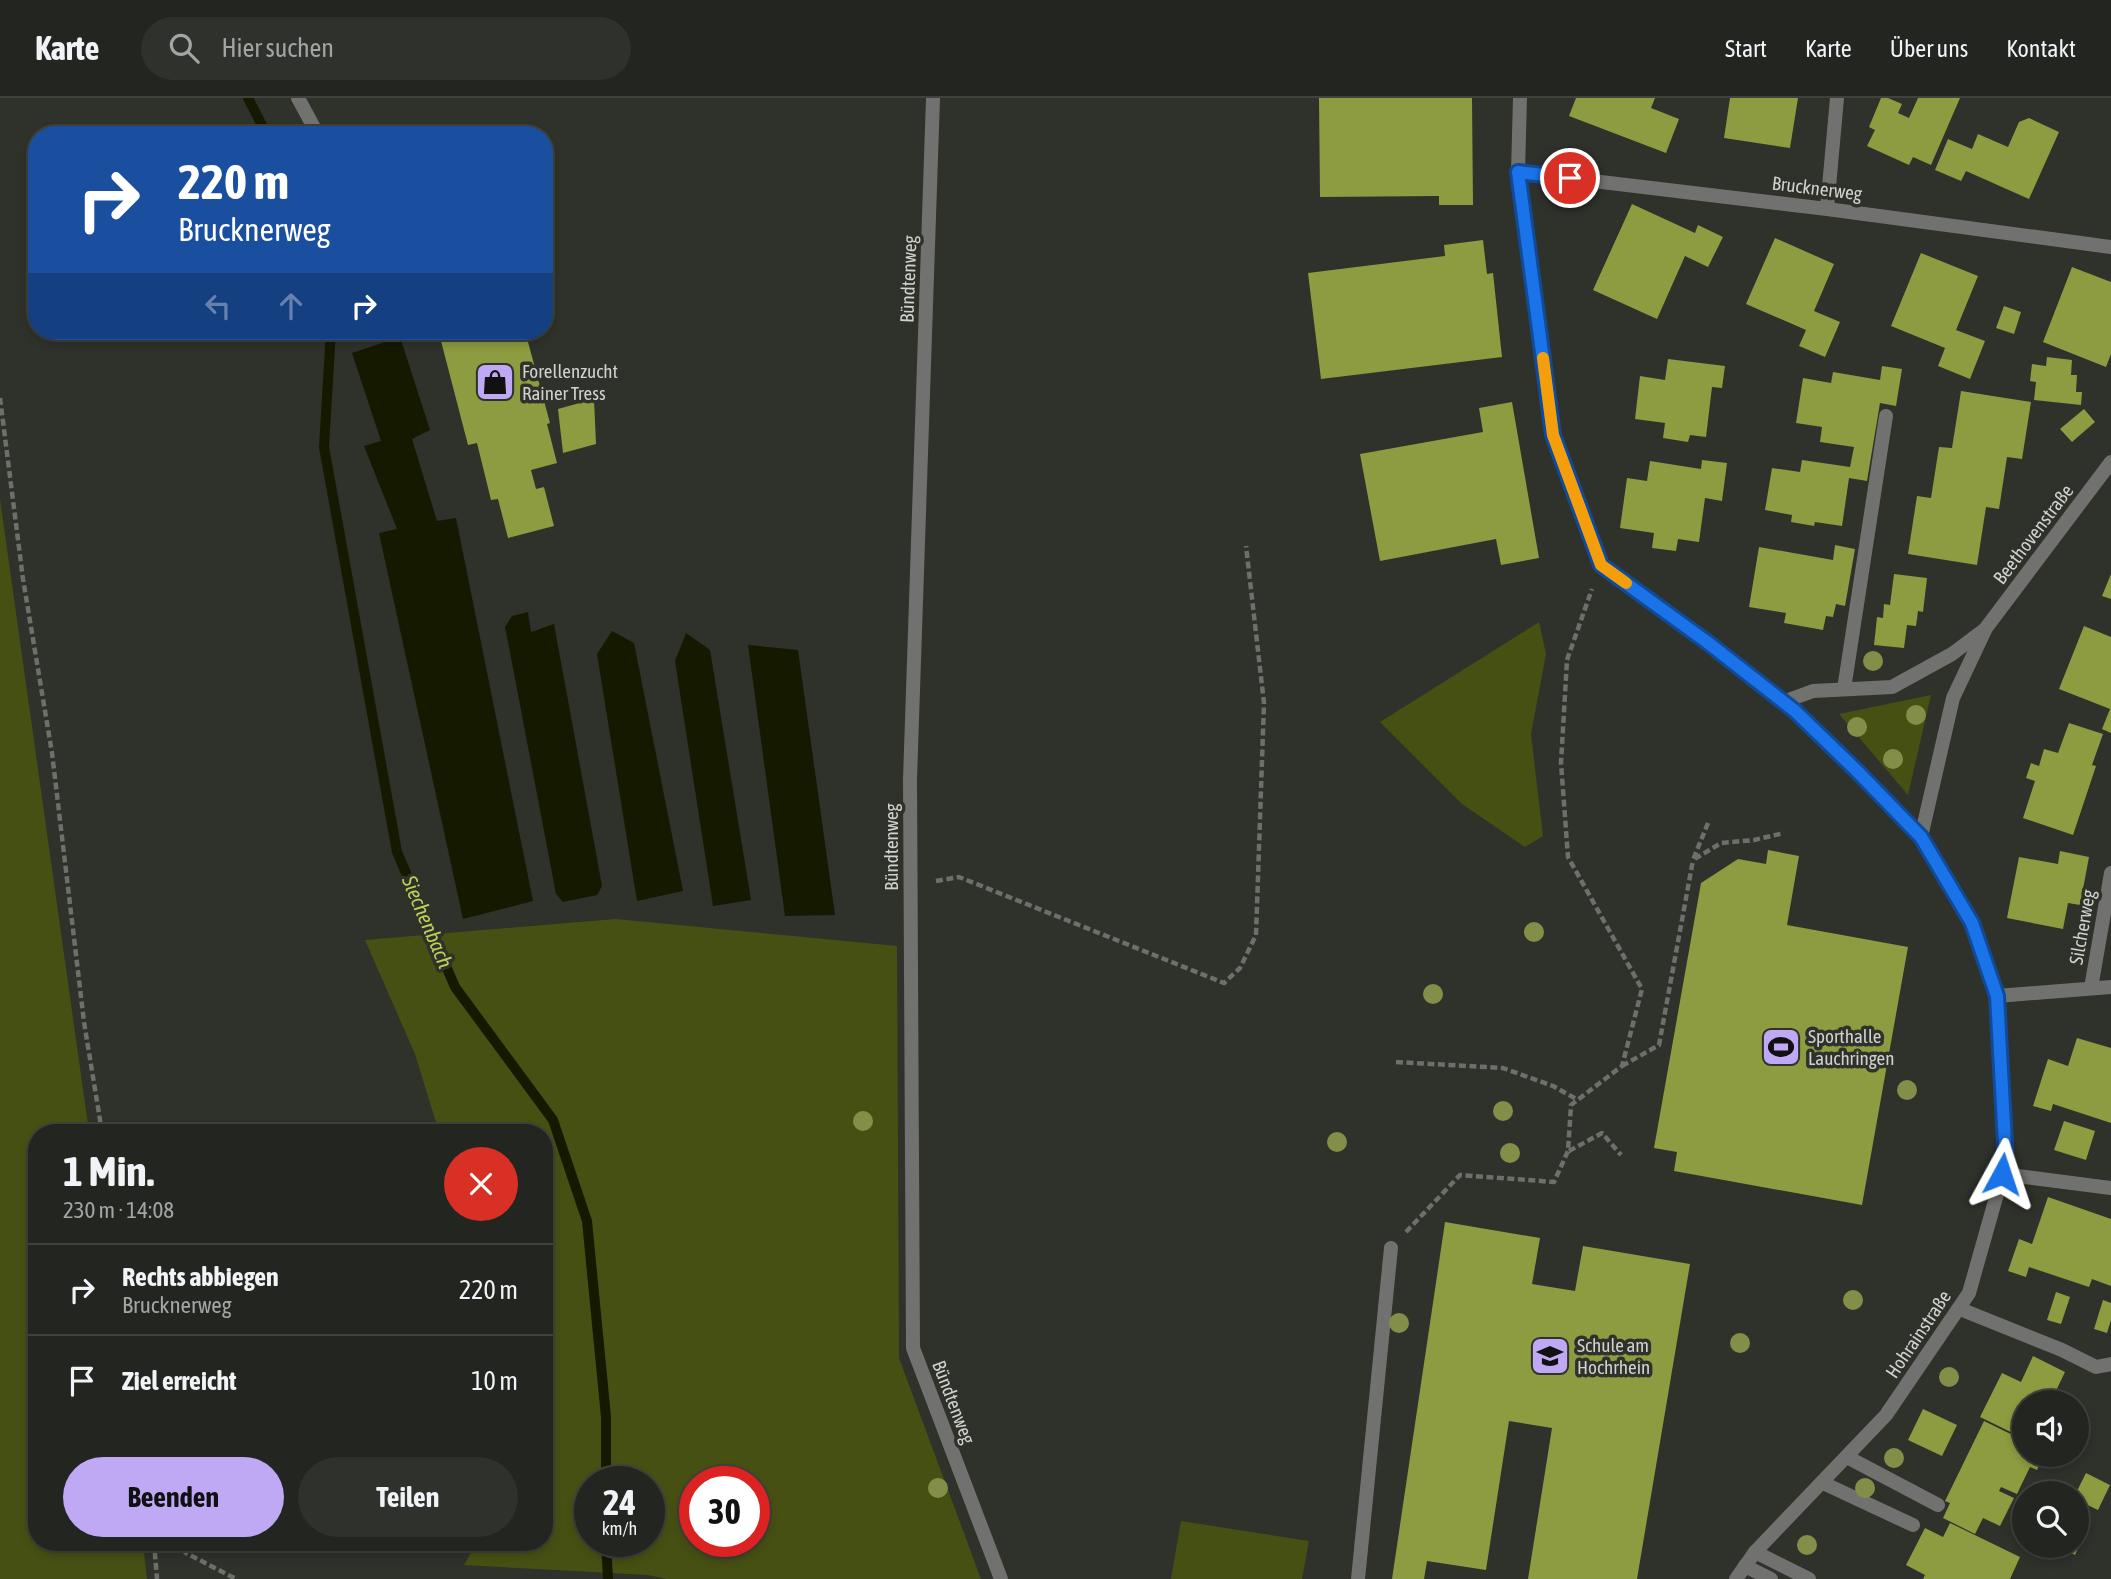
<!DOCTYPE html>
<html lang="de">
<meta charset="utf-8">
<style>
body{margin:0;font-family:"Asap Condensed",sans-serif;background:#2f312d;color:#f1f3f6;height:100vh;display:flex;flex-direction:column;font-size:26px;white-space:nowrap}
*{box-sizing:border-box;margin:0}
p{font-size:23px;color:#a3a5a5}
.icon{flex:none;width:38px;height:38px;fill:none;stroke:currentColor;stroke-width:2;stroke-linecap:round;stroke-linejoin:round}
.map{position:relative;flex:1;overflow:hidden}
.side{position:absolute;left:28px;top:1026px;width:525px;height:427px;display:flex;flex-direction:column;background:#232520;border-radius:28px;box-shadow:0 4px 10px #0003,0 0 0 2px #40423e}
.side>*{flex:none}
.guide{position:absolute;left:28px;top:28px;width:525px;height:214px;border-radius:28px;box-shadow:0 4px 10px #0003,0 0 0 2px #40423e;background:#1a4fa0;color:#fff;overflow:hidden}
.controls{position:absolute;left:2012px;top:1292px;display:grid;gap:14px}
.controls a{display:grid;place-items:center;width:77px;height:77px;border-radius:50%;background:#232520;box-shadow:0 4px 10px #0003,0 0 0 2px #40423e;font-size:35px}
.speed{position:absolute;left:574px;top:1368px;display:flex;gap:14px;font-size:35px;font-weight:700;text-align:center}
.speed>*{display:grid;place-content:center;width:91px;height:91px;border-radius:50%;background:#232520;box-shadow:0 4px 10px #0003,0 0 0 2px #40423e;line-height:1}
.speed small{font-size:18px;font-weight:400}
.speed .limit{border:10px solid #d22;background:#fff;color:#111}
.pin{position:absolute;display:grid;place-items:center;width:60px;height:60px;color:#fff;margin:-30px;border:4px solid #fff;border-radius:50%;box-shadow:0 2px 7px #0007}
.me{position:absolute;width:77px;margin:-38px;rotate:5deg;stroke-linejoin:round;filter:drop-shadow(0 0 5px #0008)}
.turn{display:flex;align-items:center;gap:24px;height:147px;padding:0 35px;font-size:32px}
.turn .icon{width:91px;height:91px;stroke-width:2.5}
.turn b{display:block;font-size:49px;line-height:60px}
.lanes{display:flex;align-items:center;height:66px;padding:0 35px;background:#0003;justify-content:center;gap:35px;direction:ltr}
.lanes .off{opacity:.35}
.round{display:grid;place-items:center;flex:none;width:74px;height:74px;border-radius:37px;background:#2f312d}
.head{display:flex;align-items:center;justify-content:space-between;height:119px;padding:0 35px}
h1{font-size:42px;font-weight:700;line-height:52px}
.button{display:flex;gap:14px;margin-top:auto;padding:14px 35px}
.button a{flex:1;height:80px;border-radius:42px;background:#bfa9f4;color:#111;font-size:28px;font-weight:700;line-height:80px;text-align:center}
.button a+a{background:#2f312d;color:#f1f3f6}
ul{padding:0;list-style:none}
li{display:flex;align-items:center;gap:21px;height:91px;padding:0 35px;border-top:2px solid #40423e}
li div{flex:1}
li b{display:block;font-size:26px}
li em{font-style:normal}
header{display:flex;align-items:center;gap:42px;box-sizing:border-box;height:98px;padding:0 35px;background:#232520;border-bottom:2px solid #40423e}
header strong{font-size:33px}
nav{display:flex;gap:38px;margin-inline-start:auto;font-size:24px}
.search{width:490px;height:63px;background:#2f312d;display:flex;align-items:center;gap:18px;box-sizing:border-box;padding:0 24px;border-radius:38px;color:#a3a5a5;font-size:26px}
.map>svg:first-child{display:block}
</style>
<header>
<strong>Karte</strong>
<div class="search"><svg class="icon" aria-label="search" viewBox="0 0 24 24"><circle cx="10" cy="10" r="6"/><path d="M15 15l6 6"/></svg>Hier suchen</div>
<nav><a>Start</a><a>Karte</a><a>Über uns</a><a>Kontakt</a></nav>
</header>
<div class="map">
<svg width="2111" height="1481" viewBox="0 0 2111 1481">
<rect width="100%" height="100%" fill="#2f312b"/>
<path fill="#475013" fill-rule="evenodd" d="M0,401L89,1034H37V1444H143L147,1481H0Z
M1539,524L1546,556L1531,636L1543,738L1525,749L1462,706L1380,624Z
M1931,597L1908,697L1839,616Z
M616,821L897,848L899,1260L981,1481H667L648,1477L464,1467L477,1444H544V1034H439L415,956L365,842ZM590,1384H649V1444H590ZM695,1384H754V1444H695Z
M1181,1423L1309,1443L1302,1481H1171Z"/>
<path fill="#151900" d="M400,239L430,332L412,341L437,423L456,420L533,803L463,821L379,435L397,431L364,348L381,343L352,255Z
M528,514L531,534L554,526L602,788L597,797L563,804L556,796L509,549L505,529L512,518Z
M612,533L634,545L683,793L637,803L597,556Z
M686,535L710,552L751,802L713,808L675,563Z
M748,547L798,552L835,817L785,818Z"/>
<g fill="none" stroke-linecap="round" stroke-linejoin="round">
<path stroke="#151900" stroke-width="10" d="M248,0L267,37
M331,233L324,349L397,754L455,889L553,1022L587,1123L606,1319V1384
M606,1444L608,1481"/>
</g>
<path fill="#8d9c40" d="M1319,0H1472L1473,107H1439V98L1320,99Z
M1576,0H1655L1651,10L1679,21L1666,55L1569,18Z
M1730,0H1798L1790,50L1724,40Z
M1881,0H1888L1902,6L1898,15L1909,20L1918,0H1960L1931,67L1913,59L1909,67L1867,48L1875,32L1869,29Z
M2029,20L2059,34L2029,101L1966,73L1961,83L1935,72L1948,41L1972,51L1978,36L2008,49L2019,24Z
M1632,106L1695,135L1698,127L1723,139L1708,169L1685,158L1657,221L1593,192Z
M1775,140L1834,166L1814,213L1840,224L1825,259L1799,248L1806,232L1746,206Z
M1483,142L1487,176L1493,175L1502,259L1321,281L1308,175L1445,158L1444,147Z
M1921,155L1978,178L1956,232L1985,243L1970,281L1938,268L1945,250L1891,228Z
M2072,169L2111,184V256L2106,269L2043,244Z
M2004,208L2021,214L2014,236L1996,230Z
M481,233H525L550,325L547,326L557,365L531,372L536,391L544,389L554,428L508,440L498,401L491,402L477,345L468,347L441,243Z
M2047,259L2072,262L2071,277H2077L2076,294H2082L2081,307L2034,302L2036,284L2030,283L2032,266L2046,268Z
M1668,261L1725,268L1722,290L1712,289L1706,339L1690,337L1688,344L1663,340L1665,325L1635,321L1640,278L1665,282Z
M1882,268L1902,271L1896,308L1880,305L1867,383L1849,380L1842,428L1815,424L1814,428L1791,424L1792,417L1765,412L1772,370L1800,374L1802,362L1850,369L1854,349L1820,344L1822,329L1796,325L1803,280L1831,285L1833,274L1880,282Z
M1961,293L2031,304L2022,361L2007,359L1999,411L1986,409L1977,467L1908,456L1917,398L1931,400L1939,349L1952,350Z
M594,301L596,346L563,355L558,311Z
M1512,304L1539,460L1501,467L1496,441L1380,463L1360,356L1483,334L1479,310Z
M2084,311L2095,324L2072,344L2060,331Z
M1702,362L1727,365L1722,403L1705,400L1699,444L1678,441L1676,453L1652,450L1654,435L1620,430L1627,380L1647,383L1650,363L1701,371Z
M1835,447L1855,451L1845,508L1836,506L1833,519L1826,518L1823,532L1784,525L1786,515L1749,509L1759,449L1833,462Z
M1894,476L1927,480L1923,514L1918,513L1916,528L1907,527L1904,550L1874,547L1877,519L1883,520L1884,506L1890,507Z
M2111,476V501L2102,498Z
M2084,528L2111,539V635L2102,631L2110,611L2059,591Z
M2069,625L2103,636L2092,667L2096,668L2073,737L2023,720L2035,683L2026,680L2031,665L2039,668L2044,651L2058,655Z
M1768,752L1799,758L1787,827L1908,849L1862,1107L1674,1073L1677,1054L1654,1050L1701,785L1738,761L1766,766Z
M2060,753L2089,759L2080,807L2068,805L2063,831L2007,820L2019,759L2058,766Z
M2077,940L2111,950V1025L2053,1006L2051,1013L2033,1008L2048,961L2068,968Z
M2064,1023L2095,1033L2086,1062L2054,1052Z
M2048,1099L2111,1121V1188L2092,1181L2089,1189L2029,1169L2026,1179L2008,1173L2019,1141L2032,1146Z
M1445,1124L1540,1140L1532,1186L1575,1193L1583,1148L1690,1166L1637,1481H1528L1552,1330L1509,1323L1486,1472L1427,1463L1424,1481H1392Z
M2056,1194L2070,1199L2061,1226L2047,1222Z
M2103,1202L2111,1205V1222L2107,1235L2094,1231Z
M2033,1258L2065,1274L2054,1297L2060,1300L2059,1304H2025V1341L1980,1319L2002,1275L2021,1284Z
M1923,1311L1957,1327L1942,1358L1908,1342Z
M1984,1323L2025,1343V1356H2045L2037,1372L2030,1369L2017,1396L2001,1389L1999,1393L2014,1400L2000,1428L1983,1420L1975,1436L1943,1420L1950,1405L1945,1403Z
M2086,1375L2110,1387L2098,1412L2077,1402L2076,1395Z
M1950,1425L2020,1459L2010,1481H1923L1925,1477L1906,1467L1925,1430L1943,1439Z
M2077,1431L2085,1435L2075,1457L2056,1447H2077Z"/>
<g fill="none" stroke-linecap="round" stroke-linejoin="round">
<path stroke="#6e6f6a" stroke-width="4.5" stroke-dasharray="7 3.5" stroke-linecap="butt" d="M0,300L23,481L52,655L84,924L102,1034
M1708,725L1693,762L1721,745L1754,742L1784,735
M936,783L959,779L1224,885L1240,870L1256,837L1264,605L1246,448
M1396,964L1503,970L1553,988L1578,1002
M1622,968L1659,947L1693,762
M1569,1053L1602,1035L1621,1057
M1406,1134L1460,1077L1554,1084L1568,1053L1571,1007L1622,968L1642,891L1568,759L1561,665L1567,562L1592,491
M154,1444L157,1481
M175,1444L186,1455L236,1481"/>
<path stroke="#71726f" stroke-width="14" d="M1844,591L1886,318
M2002,1076L2111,1090
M1960,1211L2062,1252L2096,1269L2111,1266
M1847,1359L1938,1407
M1823,1385L1913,1427
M1755,1454L1809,1481
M1745,1468L1771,1481
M1358,1481L1391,1150"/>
<path stroke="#71726f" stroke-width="14" d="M298,0L318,37
M933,0L910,681L913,1250L1001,1481
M1520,0L1518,74L1553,337L1601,467L1707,544L1795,613L1858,674L1921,739L1972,825L1997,898L2006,1064L1969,1195L1886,1317L1755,1454L1736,1481
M1518,74L1827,111L2111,149
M1827,111L1837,0
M1783,604L1813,593L1892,589L1952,556L1984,532
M1921,739L1953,600L1986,530L2111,364
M2091,890L2111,775
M1997,898L2111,889"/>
</g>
<g fill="#838e49">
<circle cx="1873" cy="563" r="10"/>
<circle cx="1916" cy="617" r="10"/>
<circle cx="1857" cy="629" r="10"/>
<circle cx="1893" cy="661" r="10"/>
<circle cx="1534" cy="834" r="10"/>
<circle cx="1433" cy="896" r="10"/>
<circle cx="1907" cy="992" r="10"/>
<circle cx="1503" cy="1013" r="10"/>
<circle cx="863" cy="1023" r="10"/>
<circle cx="1337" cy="1044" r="10"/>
<circle cx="1510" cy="1055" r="10"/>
<circle cx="1853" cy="1202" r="10"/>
<circle cx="1399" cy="1225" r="10"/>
<circle cx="1740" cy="1245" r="10"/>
<circle cx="1949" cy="1279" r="10"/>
<circle cx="1894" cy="1360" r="10"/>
<circle cx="938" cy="1390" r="10"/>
<circle cx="1865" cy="1390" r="10"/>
<circle cx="1807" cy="1447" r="10"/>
</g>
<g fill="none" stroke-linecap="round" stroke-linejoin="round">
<g stroke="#114b97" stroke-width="18">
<path id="route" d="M1570,80L1518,74L1553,337L1601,467L1707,544L1795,613L1858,674L1921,739L1972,825L1997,898L2006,1064L2002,1076"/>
</g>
<use href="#route" stroke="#1a73e8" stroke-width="12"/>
<path stroke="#f59e0b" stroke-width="12" d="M1543,260L1553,337L1601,467L1626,485"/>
</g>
<defs>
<g id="shop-square" transform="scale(2.0125)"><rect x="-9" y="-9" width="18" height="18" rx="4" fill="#bfa9f4" stroke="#2f312b"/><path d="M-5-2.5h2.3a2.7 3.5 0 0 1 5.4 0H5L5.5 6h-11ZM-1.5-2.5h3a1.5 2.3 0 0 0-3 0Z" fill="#111"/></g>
<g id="stadium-square" transform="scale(2.0125)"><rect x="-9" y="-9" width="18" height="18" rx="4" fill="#bfa9f4" stroke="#2f312b"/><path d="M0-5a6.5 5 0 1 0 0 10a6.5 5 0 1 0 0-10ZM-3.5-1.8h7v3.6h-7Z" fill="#111"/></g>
<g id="school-square" transform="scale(2.0125)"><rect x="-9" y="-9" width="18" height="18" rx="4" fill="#bfa9f4" stroke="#2f312b"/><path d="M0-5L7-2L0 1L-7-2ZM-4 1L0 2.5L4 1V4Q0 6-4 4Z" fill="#111"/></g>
</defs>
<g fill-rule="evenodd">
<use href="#shop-square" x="495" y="284"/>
<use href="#stadium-square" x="1781" y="949"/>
<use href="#school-square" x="1550" y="1258"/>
</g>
<g text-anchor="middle" stroke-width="7" stroke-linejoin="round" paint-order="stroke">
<g font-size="19" fill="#d1d2ce" stroke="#2f312b">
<text transform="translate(1817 90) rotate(7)" y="7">Brucknerweg</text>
<text transform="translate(908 181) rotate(-88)" y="7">Bündtenweg</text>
<text transform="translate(2033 436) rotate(-53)" y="7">Beethovenstraße</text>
<text transform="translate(891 749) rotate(-90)" y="7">Bündtenweg</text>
<text transform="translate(2082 829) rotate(-80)" y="7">Silcherweg</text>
<text transform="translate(1918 1236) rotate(-56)" y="7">Hohrainstraße</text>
<text transform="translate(954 1304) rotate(69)" y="7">Bündtenweg</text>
</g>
<g font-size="19" fill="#d1d2ce" stroke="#2f312b" text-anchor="start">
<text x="522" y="280">Forellenzucht<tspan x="522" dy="22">Rainer Tress</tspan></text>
<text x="1808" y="945">Sporthalle<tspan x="1808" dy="22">Lauchringen</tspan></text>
<text x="1577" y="1254">Schule am<tspan x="1577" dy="22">Hochrhein</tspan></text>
</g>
<g font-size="21" font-style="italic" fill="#bdd056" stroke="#2f312b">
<text transform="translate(427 824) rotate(67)" y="7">Siechenbach</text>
</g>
</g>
</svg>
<div class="controls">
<a><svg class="icon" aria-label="sound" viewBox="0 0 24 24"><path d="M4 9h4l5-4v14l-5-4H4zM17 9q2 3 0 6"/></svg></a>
<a><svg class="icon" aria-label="search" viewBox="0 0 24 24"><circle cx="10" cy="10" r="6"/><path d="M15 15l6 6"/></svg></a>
</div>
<div class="speed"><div>24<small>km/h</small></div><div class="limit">30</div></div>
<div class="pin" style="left:1570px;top:80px;background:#d93025"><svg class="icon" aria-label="arrive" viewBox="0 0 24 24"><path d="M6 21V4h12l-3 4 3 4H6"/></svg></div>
<svg class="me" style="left:2002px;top:1076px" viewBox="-20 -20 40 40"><path d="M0-17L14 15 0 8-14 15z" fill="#1a73e8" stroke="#fff" stroke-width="4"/></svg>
<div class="guide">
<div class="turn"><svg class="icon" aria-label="right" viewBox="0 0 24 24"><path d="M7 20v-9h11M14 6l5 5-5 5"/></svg><div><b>220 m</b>Brucknerweg</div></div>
<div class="lanes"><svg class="icon off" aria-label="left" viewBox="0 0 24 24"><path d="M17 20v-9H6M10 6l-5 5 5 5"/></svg><svg class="icon off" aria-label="ahead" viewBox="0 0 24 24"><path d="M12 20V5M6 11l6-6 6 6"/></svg><svg class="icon" aria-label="right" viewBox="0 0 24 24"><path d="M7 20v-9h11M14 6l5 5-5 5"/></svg></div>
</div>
<section class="side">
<div class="head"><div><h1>1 Min.</h1><p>230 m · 14:08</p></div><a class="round" style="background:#d93025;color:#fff"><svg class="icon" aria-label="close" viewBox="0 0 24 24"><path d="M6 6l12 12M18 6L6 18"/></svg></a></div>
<ul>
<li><svg class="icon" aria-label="right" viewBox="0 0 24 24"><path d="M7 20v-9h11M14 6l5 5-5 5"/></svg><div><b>Rechts abbiegen</b><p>Brucknerweg</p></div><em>220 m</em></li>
<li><svg class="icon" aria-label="arrive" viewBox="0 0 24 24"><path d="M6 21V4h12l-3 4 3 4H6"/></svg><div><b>Ziel erreicht</b></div><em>10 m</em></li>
</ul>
<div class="button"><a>Beenden</a><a>Teilen</a></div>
</section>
</div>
